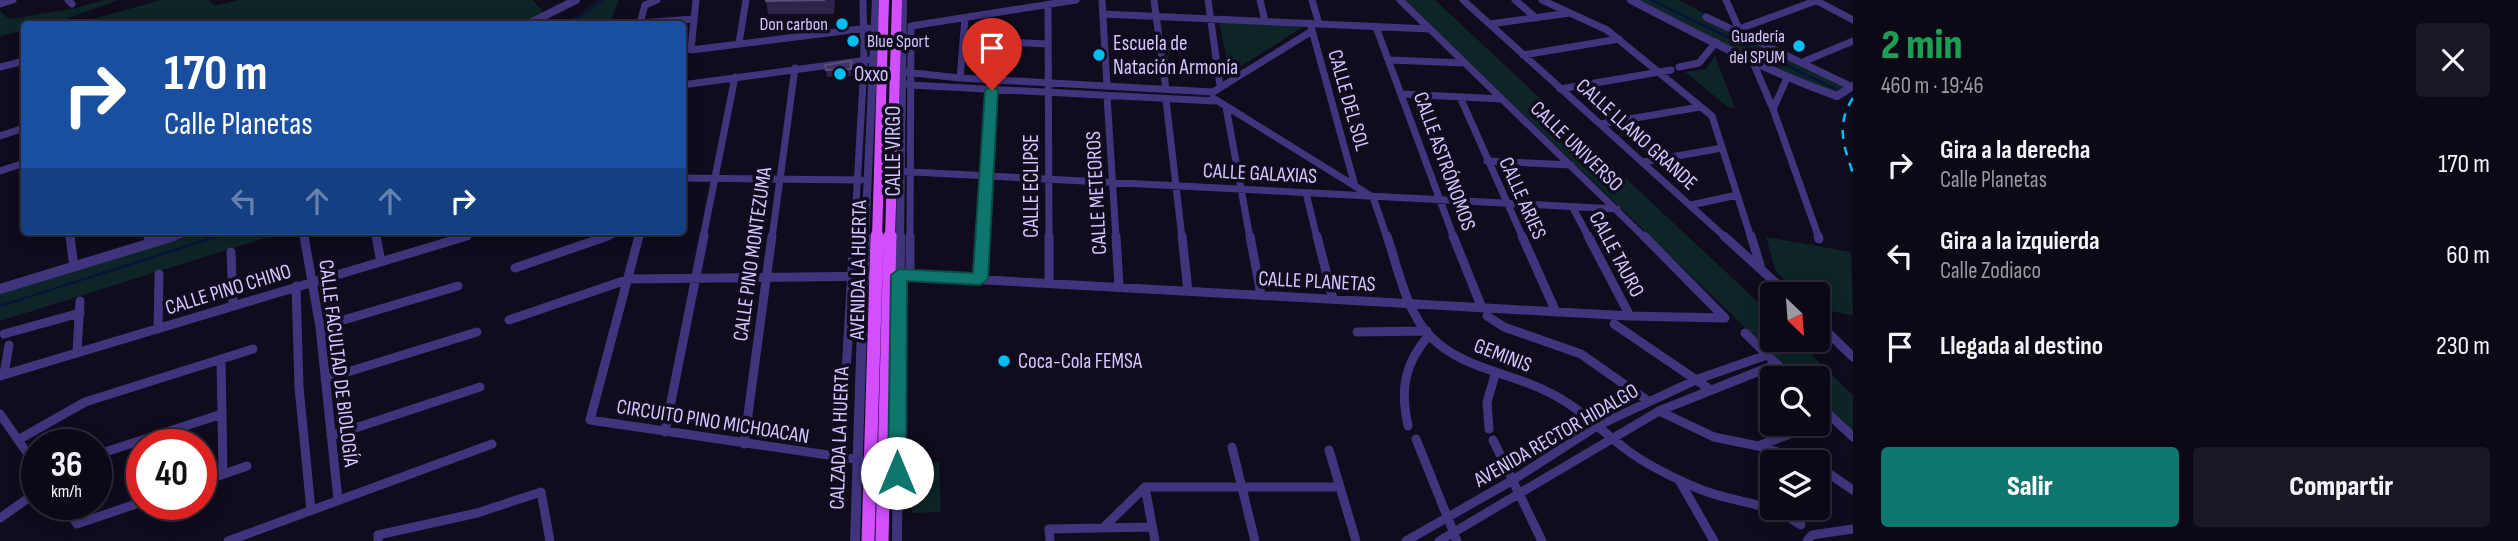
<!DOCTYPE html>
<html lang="es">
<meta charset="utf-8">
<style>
body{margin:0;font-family:"Sofia Sans Condensed",sans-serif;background:#1a1623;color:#f1f3f6;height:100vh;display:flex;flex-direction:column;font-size:26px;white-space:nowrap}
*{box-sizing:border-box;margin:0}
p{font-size:23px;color:#9a9aa1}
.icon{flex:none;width:38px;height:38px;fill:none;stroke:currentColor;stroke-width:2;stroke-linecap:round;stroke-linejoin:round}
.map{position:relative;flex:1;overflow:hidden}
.details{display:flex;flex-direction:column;background:#0c0816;width:665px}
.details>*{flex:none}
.hud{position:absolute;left:21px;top:21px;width:665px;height:214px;border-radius:7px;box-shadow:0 4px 18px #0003,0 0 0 2px #2c2935;background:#1a4fa0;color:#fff;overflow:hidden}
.needle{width:46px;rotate:155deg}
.tools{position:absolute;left:1760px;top:282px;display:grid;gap:14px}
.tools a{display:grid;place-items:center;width:70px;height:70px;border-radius:7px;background:#0c0816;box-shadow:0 4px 18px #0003,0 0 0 2px #2c2935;font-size:35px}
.speed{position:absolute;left:21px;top:429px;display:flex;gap:14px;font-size:35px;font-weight:700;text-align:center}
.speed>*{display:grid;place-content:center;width:91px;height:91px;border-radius:50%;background:#0c0816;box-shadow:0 4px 18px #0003,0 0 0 2px #2c2935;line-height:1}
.speed small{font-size:18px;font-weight:400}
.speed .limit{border:10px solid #d22;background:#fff;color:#111}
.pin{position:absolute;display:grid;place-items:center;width:60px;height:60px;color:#fff;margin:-72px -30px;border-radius:50% 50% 50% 0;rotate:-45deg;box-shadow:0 0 7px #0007}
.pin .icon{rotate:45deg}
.me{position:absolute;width:77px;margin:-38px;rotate:0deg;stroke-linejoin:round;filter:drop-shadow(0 0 5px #0008)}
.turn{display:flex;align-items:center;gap:24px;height:147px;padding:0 28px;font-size:32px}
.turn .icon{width:91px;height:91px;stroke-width:2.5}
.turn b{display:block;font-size:49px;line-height:60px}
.lanes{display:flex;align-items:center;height:66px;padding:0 28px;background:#0003;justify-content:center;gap:35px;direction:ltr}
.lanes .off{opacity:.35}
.round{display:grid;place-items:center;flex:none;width:74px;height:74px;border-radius:7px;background:#1a1623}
.headline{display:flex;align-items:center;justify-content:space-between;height:119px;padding:0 28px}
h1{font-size:42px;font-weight:800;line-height:52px;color:#1e9e55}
.button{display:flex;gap:14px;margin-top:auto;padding:14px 28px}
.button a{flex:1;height:80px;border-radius:7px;background:#0f766e;color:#fff;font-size:28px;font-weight:800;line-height:80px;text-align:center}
.button a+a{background:#1a1623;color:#f1f3f6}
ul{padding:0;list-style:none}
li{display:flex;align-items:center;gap:21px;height:91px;padding:0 28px}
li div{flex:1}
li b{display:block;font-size:26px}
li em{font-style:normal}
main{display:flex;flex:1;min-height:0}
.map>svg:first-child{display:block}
</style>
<main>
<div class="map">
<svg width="1853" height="541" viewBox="0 0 1853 541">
<rect width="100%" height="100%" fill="#100b1d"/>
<path fill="#0e2527" d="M104,0H118L52,24H24V31L0,36V11L9,19L76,8Z
M161,0H208L215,6L239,0H532L548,16L537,24H98L93,19Z
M600,0H619L609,24H565Z
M1404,0H1435L1773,316V340H1797L1853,396V431L1818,398V378H1798Z
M1635,0H1678L1844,84V91L1841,93L1791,78Z
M1219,22L1306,25L1232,72L1229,70Z
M1715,56L1735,108L1728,107L1685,72L1706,69Z
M202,231H287L0,321V293Z
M1766,237L1851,252L1853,316L1818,308V294H1801L1776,272Z
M939,462L941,512L912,513V463Z"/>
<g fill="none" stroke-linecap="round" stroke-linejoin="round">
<path stroke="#081439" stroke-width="2.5" d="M1651,0L1840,91
M569,24L603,0
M1846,94L1853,98
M0,306L234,231"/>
<path stroke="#40357d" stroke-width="7" d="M68,0L72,4
M657,0L645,5L640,23L693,19
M696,0L691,50L868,28
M1102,0L1107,86
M1154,0L1166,89
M1208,0L1220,86
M1260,0L1265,21
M1312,0L1319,24
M1400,0L1645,238
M1463,0L1726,238
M1515,0L1536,18
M1542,0L1607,30L1712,116L1751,238
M1726,0L1739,29L1818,0
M1815,0L1853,20
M0,4L13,0
M1048,5L1049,238
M1103,14L1429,29
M1706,17L1850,86
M1310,23L1355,186
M1490,24L1570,13
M1376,27L1454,238
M963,40L1048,44
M739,43L746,0
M1523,55L1619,39
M1389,60L1465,63
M1752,60L1773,109L1819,238
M1805,61L1853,41
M0,67L24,61
M1679,67L1699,63L1716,42
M877,69L960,78L1213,92
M879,75L910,85L1214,101
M960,78L965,18
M682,85L867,60
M1560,89L1671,70
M1213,92L1312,31
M1402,94L1502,99
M1107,96L1116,238
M1460,97L1523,238
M1213,98L1371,196
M1166,100L1182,238
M1226,107L1250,238
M1773,109L1787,78
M1600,124L1700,107
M0,136L24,128
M1487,161L1571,165
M1643,162L1722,148
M0,171L24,163
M894,171L1617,209
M682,178L861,180
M1306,193L1317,238
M1373,197L1387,238
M1691,205L1737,195
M1573,208L1589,238
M69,231L70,238
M147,231L148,238
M303,231L304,238
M375,231L376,238
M461,238L467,236
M603,238L622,231
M638,238L640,231
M703,238L735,77
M772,238L795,68
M854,238L864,65L863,0
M910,238L911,26L1076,0
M983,238L992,90"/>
<path stroke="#40357d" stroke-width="9" d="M70,236L74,267
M148,236L149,243
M304,236L320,327L338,500
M376,236L381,262
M639,236L590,420L862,460
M1049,236V283
M1116,236L1119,287
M1182,236L1188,291
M1250,236L1261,295
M1317,236L1333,299
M1387,236C1398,268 1406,312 1431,337C1463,369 1508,372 1546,391C1577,405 1600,430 1627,450C1648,466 1674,478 1697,488C1734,504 1766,500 1801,525
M1453,236L1482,308
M1522,236L1556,312
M1588,236L1630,316
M1724,236L1788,294
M1751,236L1760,265
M1818,236L1819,239
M231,252L233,306
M515,268L608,236
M897,275L1630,316L1725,318L1644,236
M910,275V236
M980,279L983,236
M296,286L299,387L311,510
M1487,316L1504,327L1581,354L1648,401
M509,320L629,279L880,276
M1818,323L1853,357
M1614,324L1711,390
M320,327L458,286
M158,329L159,274
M1357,332L1427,331
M1745,333L1791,378
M4,334L80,313
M77,352L80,301
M221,359L223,474
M4,374L9,345
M0,376L467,236
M325,379L477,332
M1818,404L1853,437
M1659,411L1714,437L1758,446L1811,462
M0,414L37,467
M1408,426C1400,389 1404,364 1429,335
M1489,429L1487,402L1495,375
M665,432L704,236
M331,436L480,387
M1416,439L1457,541
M18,440L85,402L253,349
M1493,440L1542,541
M744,444L772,236
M1758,446L1833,418
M1232,447L1255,541
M1329,450L1356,541
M96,455L222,414
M841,458L854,236
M1818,466L1853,490
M1679,480L1714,541
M201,482L247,466
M1145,487L1155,541
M63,504L77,524L142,502
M0,518L37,492
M1104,527L1145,487H1340
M228,541L492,444
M378,541V535L477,513L541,492L550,541
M1050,541L1049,529L1152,527
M1406,541L1513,480L1597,426L1698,379L1767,355
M1439,541L1659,411L1777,364
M1807,541L1812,535L1853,529"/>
<path stroke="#40357d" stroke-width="8" d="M1631,0C1699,35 1765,71 1837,96L1853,86
M528,24L576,0
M168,238L190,231
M865,238L876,0
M900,238L903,0"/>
<path stroke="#40357d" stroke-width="10" d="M0,289L174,236
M855,541L865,236
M897,541L900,236"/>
<path stroke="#d24eff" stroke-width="10" d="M877,238L884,0
M890,238L897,0"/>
<path stroke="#d24eff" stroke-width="13" d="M868,541L877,236
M882,541L890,236"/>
<path stroke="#00bdf2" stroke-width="2.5" stroke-dasharray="9 8" stroke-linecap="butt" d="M1853,98C1836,124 1843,145 1853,173"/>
</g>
<path fill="#2f234c" d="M766,0H835L834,14H768Z
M851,61V76L827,77L825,65Z"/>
<path fill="#41355f" stroke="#584c78" stroke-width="2" d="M766,0H825L766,1Z
M851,61V69L826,70L825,65Z"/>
<path fill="#0f766e" stroke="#0a4d48" stroke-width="2" d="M992,86L998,90L988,279L980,285L907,281L906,473L904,479L897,481L890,479L888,473L891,275L899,269L973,273L985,90Z"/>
<g fill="#00bdf2" stroke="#100b1d" stroke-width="2.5">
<circle cx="842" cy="24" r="7"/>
<circle cx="853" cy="41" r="7"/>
<circle cx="1799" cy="46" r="7"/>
<circle cx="1099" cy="55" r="7"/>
<circle cx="840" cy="74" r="7"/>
<circle cx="1004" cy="361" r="7"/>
</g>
<g text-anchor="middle" stroke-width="7" stroke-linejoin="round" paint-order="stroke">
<g font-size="18" fill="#d4c7ff" stroke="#100b1d" text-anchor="end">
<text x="828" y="30">Don carbon</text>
<text x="1785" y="42">Guadería<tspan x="1785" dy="21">del SPUM</tspan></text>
<text x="867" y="47" text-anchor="start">Blue Sport</text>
</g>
<g font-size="21" fill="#d4c7ff" stroke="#100b1d" text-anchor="start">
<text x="1113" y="50">Escuela de<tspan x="1113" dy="24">Natación Armonía</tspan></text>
<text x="854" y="81">Oxxo</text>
<text x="1018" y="368">Coca-Cola FEMSA</text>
</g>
<g font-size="21" fill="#d4c7ff" stroke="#100b1d">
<text transform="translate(1349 100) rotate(74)" y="7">CALLE DEL SOL</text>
<text transform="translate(1637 134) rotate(42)" y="7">CALLE LLANO GRANDE</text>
<text transform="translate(1577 146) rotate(44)" y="7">CALLE UNIVERSO</text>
<text transform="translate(893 151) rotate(-90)" y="7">CALLE VIRGO</text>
<text transform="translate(1445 161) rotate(70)" y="7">CALLE ASTRÓNOMOS</text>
<text transform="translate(1260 173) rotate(3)" y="7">CALLE GALAXIAS</text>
<text transform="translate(1031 186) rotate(-90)" y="7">CALLE ECLIPSE</text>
<text transform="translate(1096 193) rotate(-93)" y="7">CALLE METEOROS</text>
<text transform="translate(1523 198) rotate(66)" y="7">CALLE ARIES</text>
<text transform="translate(752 254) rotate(-82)" y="7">CALLE PINO MONTEZUMA</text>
<text transform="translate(1617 254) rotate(62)" y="7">CALLE TAURO</text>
<text transform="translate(858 270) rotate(-89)" y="7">AVENIDA LA HUERTA</text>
<text transform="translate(1317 281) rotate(3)" y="7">CALLE PLANETAS</text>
<text transform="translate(228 289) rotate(-17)" y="7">CALLE PINO CHINO</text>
<text transform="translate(1503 355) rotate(21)" y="7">GEMINIS</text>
<text transform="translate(339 363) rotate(83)" y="7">CALLE FACULTAD DE BIOLOGÍA</text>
<text transform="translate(713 421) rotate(9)" y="7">CIRCUITO PINO MICHOACAN</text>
<text transform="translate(1556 435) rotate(-30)" y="7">AVENIDA RECTOR HIDALGO</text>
<text transform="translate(839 438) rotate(-88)" y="7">CALZADA LA HUERTA</text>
</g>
</g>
</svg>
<div class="tools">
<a><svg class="needle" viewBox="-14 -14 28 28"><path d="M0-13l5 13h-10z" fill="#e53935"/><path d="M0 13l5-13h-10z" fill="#9a9aa1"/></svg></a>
<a><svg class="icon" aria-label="search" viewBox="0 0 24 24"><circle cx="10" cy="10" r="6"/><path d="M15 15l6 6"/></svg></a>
<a><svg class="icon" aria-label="layers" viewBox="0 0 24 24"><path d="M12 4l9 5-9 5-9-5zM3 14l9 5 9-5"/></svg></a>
</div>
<div class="speed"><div>36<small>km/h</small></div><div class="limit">40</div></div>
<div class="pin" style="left:992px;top:90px;background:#d93025"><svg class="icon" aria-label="arrive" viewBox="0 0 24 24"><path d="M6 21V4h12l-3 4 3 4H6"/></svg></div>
<svg class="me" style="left:897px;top:473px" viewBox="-20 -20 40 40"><circle r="19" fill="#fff"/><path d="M0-13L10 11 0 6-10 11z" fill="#0f766e"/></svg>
<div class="hud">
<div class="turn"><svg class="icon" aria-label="right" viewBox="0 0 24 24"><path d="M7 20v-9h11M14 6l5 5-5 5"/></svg><div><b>170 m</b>Calle Planetas</div></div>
<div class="lanes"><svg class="icon off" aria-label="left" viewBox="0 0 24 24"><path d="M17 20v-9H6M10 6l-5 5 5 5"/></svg><svg class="icon off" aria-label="ahead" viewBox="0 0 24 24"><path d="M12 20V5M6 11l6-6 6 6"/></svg><svg class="icon off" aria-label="ahead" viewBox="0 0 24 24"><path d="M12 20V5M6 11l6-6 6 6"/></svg><svg class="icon" aria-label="right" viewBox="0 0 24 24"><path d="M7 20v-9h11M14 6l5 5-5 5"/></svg></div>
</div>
</div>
<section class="details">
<div class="headline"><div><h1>2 min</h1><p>460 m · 19:46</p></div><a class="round"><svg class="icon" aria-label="close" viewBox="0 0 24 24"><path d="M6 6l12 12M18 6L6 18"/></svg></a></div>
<ul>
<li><svg class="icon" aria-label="right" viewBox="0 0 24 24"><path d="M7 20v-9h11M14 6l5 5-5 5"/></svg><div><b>Gira a la derecha</b><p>Calle Planetas</p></div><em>170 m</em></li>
<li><svg class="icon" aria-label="left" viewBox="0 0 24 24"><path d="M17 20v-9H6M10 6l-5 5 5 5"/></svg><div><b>Gira a la izquierda</b><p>Calle Zodiaco</p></div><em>60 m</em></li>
<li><svg class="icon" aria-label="arrive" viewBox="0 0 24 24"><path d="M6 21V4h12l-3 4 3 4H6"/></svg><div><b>Llegada al destino</b></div><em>230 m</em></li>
</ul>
<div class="button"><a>Salir</a><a>Compartir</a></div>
</section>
</main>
